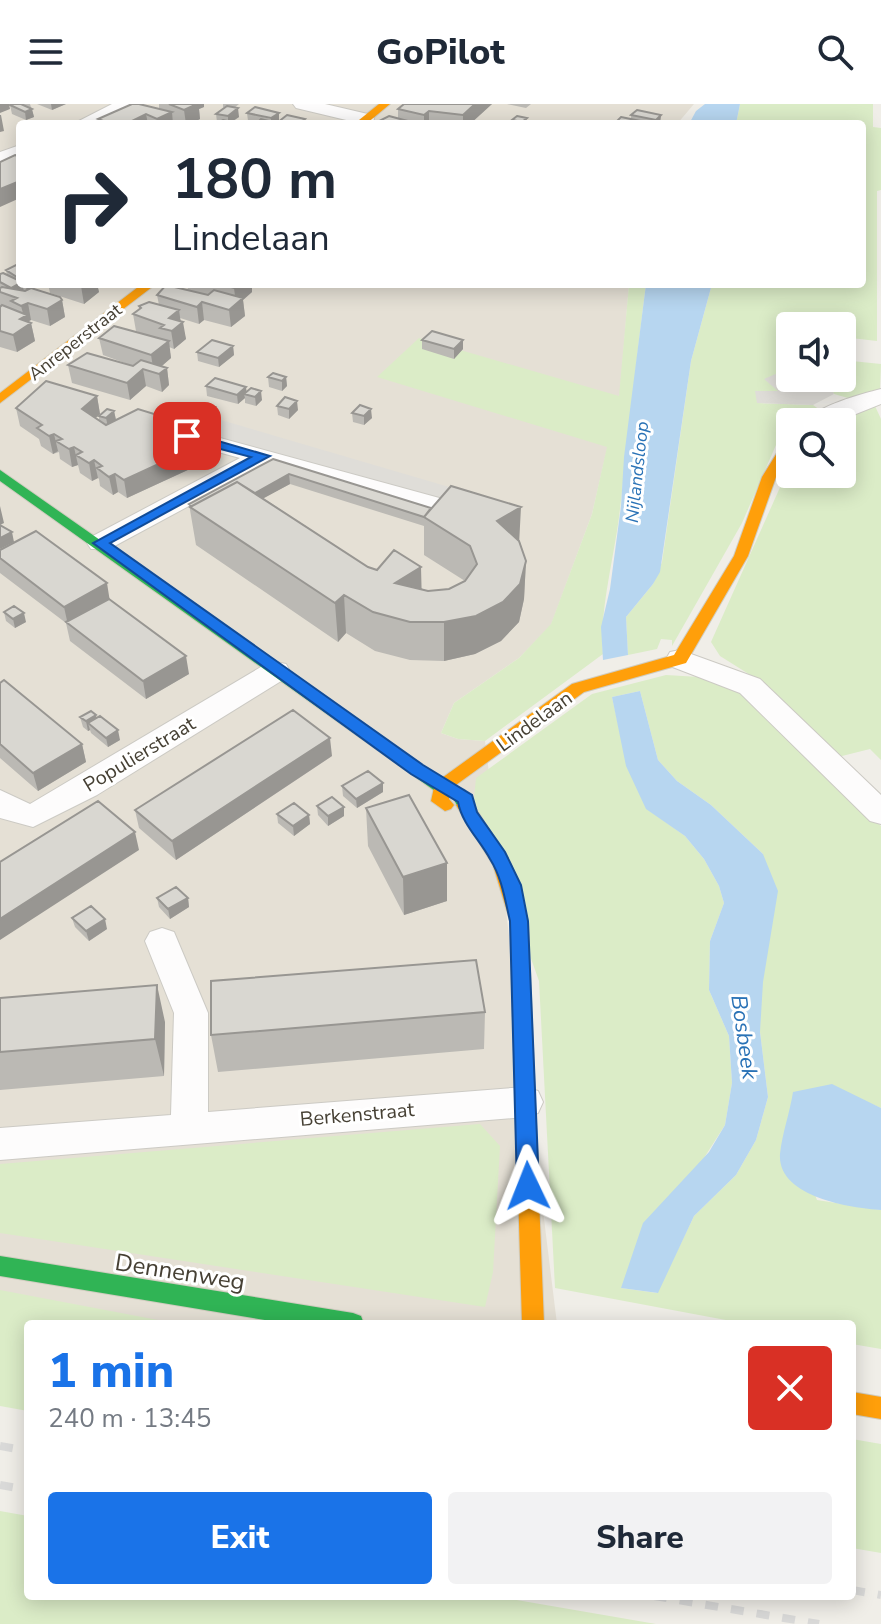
<!DOCTYPE html>
<meta charset="utf-8">
<style>
body{margin:0;font-family:"Nunito Sans",sans-serif;background:#f2f2f3;color:#1f2937;height:100vh;display:flex;flex-direction:column;font-size:30px;white-space:nowrap}
*{box-sizing:border-box;margin:0}
p{font-size:26px;color:#747a83}
.icon{flex:none;width:44px;height:44px;fill:none;stroke:currentColor;stroke-width:2;stroke-linecap:round;stroke-linejoin:round}
.map{position:relative;flex:1;overflow:hidden}
.sheet{position:absolute;left:24px;top:1216px;width:832px;height:280px;display:flex;flex-direction:column;background:#fff;border-radius:8px;box-shadow:0 4px 20px #0003}
.sheet>*{flex:none}
.banner{position:absolute;left:16px;top:16px;width:850px;height:168px;border-radius:8px;box-shadow:0 4px 20px #0003;background:#fff;color:#1f2937;overflow:hidden}
.tools{position:absolute;left:776px;top:208px;display:grid;gap:16px}
.tools a{display:grid;place-items:center;width:80px;height:80px;border-radius:8px;background:#fff;box-shadow:0 4px 20px #0003;font-size:40px}
.pin{position:absolute;display:grid;place-items:center;width:68px;height:68px;color:#fff;margin:-34px;border-radius:16px;box-shadow:0 4px 12px #0006}
.me{position:absolute;width:88px;margin:-44px;rotate:358deg;stroke-linejoin:round;filter:drop-shadow(0 0 6px #0008)}
.turn{display:flex;align-items:center;gap:28px;height:168px;padding:0 24px;font-size:36px}
.turn .icon{width:104px;height:104px;stroke-width:2.5}
.turn b{display:block;font-size:56px;line-height:68px}
.round{display:grid;place-items:center;flex:none;width:84px;height:84px;border-radius:8px;background:#f2f2f3}
.overview{display:flex;align-items:center;justify-content:space-between;height:136px;padding:0 24px}
h1{font-size:48px;font-weight:800;line-height:60px;color:#1a73e8}
.cta{display:flex;gap:16px;margin-top:auto;padding:16px 24px}
.cta a{flex:1;height:92px;border-radius:8px;background:#1a73e8;color:#fff;font-size:32px;font-weight:800;line-height:92px;text-align:center}
.cta a+a{background:#f2f2f3;color:#1f2937}
header{display:flex;justify-content:space-between;align-items:center;height:104px;padding:0 24px;background:#fff;font-size:36px;font-weight:800}
.map>svg:first-child{display:block}
</style>
<header><svg class="icon" aria-label="menu" viewBox="0 0 24 24"><path d="M4 6h16M4 12h16M4 18h16"/></svg>GoPilot<svg class="icon" aria-label="search" viewBox="0 0 24 24"><circle cx="10" cy="10" r="6"/><path d="M15 15l6 6"/></svg></header>
<div class="map">
<svg width="881" height="1520" viewBox="0 0 881 1520">
<rect width="100%" height="100%" fill="#f0eee8"/>
<path fill="#e5e0d5" d="M0,0H694L677,20H20V180H629L620,289L592,410L551,521L519,554L454,599L441,629L458,635L485,637L557,1220H28L0,1268Z"/>
<path fill="#dbecc7" fill-rule="evenodd" d="M740,0H873V23L881,24V86L877,87V237L842,233V222H790V274H802L806,282L779,287L757,299L813,301L820,306L804,318H790V329L776,341L742,419L672,542V536L661,535L657,545L628,551L626,513L653,480L662,458L691,257L712,180H862V20H736Z
M629,180H646C636,255 629,330 620,405C615,451 599,506 603,550L485,637L458,635L441,629L454,599L519,554L551,520L592,410L607,343L377,273L419,234L619,292Z
M842,256L881,260L880,285L848,294L834,290L825,274H842Z
M875,302L881,315V656L870,645L838,653L763,579L720,552L711,538L790,361V370H842V318H837Z
M666,571L716,574L754,594L881,722V1004L860,995L794,988L787,1021L817,1096L881,1106V1245L852,1240V1220H747L555,1184L539,877L474,695L476,674L592,590ZM640,587L658,656L677,677L711,701L763,750L760,928L768,993L756,1036L736,1071L694,1112L657,1189L621,1184L725,1021L732,979L729,932L709,886L710,837L724,799L719,782L704,755L685,732L646,704L620,629L612,593Z
M480,1020L500,1042L493,1168L485,1203L0,1129V1060Z
M0,1186L179,1220H28V1307L0,1302Z
M852,1335L881,1340V1449L852,1444Z
M0,1407L28,1412V1492H493L656,1520H0Z"/>
<path fill="#dfddd8" d="M778,269L799,282L805,281L802,274H825L834,290L813,301L757,299L755,287H778L764,275Z
M221,316L473,390L460,404L204,330Z"/>
<path fill="#b7d6f0" d="M705,0H740L736,20H689L696,7Z
M646,180H712L691,257L660,468L653,480L626,513L628,551L603,556L601,523L610,485L621,402L624,353Z
M640,587L658,656L677,677L711,701L763,750L778,787L763,878L760,928L768,993L756,1036L736,1071L694,1112L658,1189L621,1184L643,1119L709,1048L725,1021L732,979L729,932L709,886L710,837L724,799L719,782L704,755L685,732L646,705L626,662L612,593Z
M832,980L881,1004V1106C850,1104 777,1093 780,1050C782,1030 790,1008 793,988Z"/>
<g fill="none" stroke-linecap="round" stroke-linejoin="round">
<g stroke="#cccac4" stroke-width="2">
<path id="street" d="M112,0H136L97,20H73Z
M293,0H325L372,11L374,15L372,19L363,20L296,4Z
M20,41V54L0,61V48Z
M881,285V300L836,318H805C817,302 861,290 881,285Z
M187,325L443,395L447,400L443,405L434,408L265,361L109,445H91L87,439L91,433L240,354L178,337L175,332L178,327Z
M680,546L760,575L881,691V720L870,717L740,589L670,562L666,555L670,548Z
M276,558L286,560L290,567L286,574L97,691L33,723L0,714V686L30,700L266,560Z
M162,824L174,828L208,909V1008L525,983L538,987L543,998L538,1009L525,1013L0,1056V1024L171,1011L174,909L145,837L150,828Z"/>
</g>
<g stroke="#d0ccbf" stroke-width="2">
<path id="fast" d="M0,366L447,679L465,686L474,701L471,705H459L453,694L435,687L0,377Z
M0,1152L353,1209L361,1212L364,1220H289L0,1172Z"/>
</g>
<g stroke="#d0ccbf" stroke-width="2">
<path id="slow" d="M379,0H390L366,20H354Z
M142,180H156L0,299V289Z
M790,335V350L776,373L748,452L686,559L584,588L449,686V695L454,701L451,705L445,707L431,697L435,679L572,580L674,551L734,452L762,373L785,336Z
M465,695L471,697L511,760L528,817L544,1220H522L510,817L493,761L456,701Z
M852,1288L881,1293V1315L852,1310Z"/>
</g>
<use href="#street" fill="#fdfcfc" fill-rule="evenodd"/>
<use href="#fast" fill="#30b455" fill-rule="evenodd"/>
<use href="#slow" fill="#ff9f0a" fill-rule="evenodd"/>
<path stroke="#d9d9d8" stroke-width="8" stroke-dasharray="13 13" stroke-linecap="butt" d="M0,1342L28,1347
M0,1381L28,1386
M852,1486L881,1491
M654,1492L819,1520"/>
</g>
<path fill="#bbb9b4" fill-rule="evenodd" d="M10,0H30L34,13L26,16L12,10L10,1H12Z
M37,0H66L52,6Z
M159,0H204V3L199,5L200,15L190,20H182L173,17V20H99L98,15L159,5Z
M223,0H239L234,4L239,13L232,18H217L216,10L224,4L223,3Z
M492,0L470,20H380L379,17L398,14V5Z
M507,0H531L526,4Z
M247,9L279,17L305,15L306,20H256V19L248,17Z
M631,11H661L660,19L615,20L616,18L631,15Z
M527,14V20H512V16Z
M20,159V180H38L32,184L62,196L65,213L50,222L31,216L29,217L31,219L35,237L17,248L0,243V170L7,171L6,166Z
M48,180H97L99,188L84,200L50,189Z
M187,180H252V188L243,196L245,212L231,223L204,216L199,220L180,214L186,235L174,245L169,243L171,254L161,262L167,264L169,281L162,288L146,282L130,296L72,279L68,261L133,262L103,251L99,234L149,232L136,227L133,210L140,205L139,202L159,201L157,191L188,186Z
M422,236H463V245L454,255L422,245Z
M233,242L234,251L219,263L198,257L197,248Z
M268,273H286L287,282L282,287L269,283Z
M206,282L247,288L262,296L256,302L245,299V294L238,300L207,292Z
M97,292L100,310L96,314L99,316V312L114,307L116,316L216,329L218,347L215,349L216,353L127,394L118,388L113,391L100,382L99,375L98,374L92,377L80,369L78,361L72,363L60,355L59,348L53,350L41,342L39,335L20,322L16,304Z
M277,302L298,306L289,315L278,311Z
M352,309L372,314L364,321L353,318Z
M187,310L216,312L204,324L188,319Z
M273,355L520,438L526,457L524,495L519,518L501,537L475,550L444,557L410,556L375,547L346,529L338,538L196,441L189,400ZM290,380L424,422V451L465,477L449,485L428,487L368,463L263,394Z
M0,446L110,495L189,570L146,595L70,537L66,519L0,469Z
M4,508L26,518L15,524L6,517Z
M0,579L82,640L86,658L38,687L0,654Z
M96,611V614L120,636L108,643L91,629L90,626L88,627L83,623L80,613Z
M332,652L176,756L139,724L135,706Z
M342,682L383,688L357,704L343,692Z
M317,702L344,703V712L328,722L318,711Z
M366,704L447,797L404,811L368,742Z
M277,710L309,711L310,720L294,732L278,719Z
M157,794H188L189,803L170,815L159,803Z
M72,814L107,825L89,837L75,823Z
M0,894L165,918L164,972L0,986Z
M485,908L484,945L218,968L211,931Z"/>
<path fill="#989692" d="M0,0H9L10,5L0,9Z
M51,0H66L52,6Z
M187,0H204V3L199,5L200,15L190,20H186L184,6Z
M475,0H492L470,20H463V11Z
M238,4L239,13L228,20V12Z
M32,5L34,13L26,16L25,8Z
M429,7V20H424V11Z
M172,8L173,20H157V15Z
M279,9V17L275,20H271V14Z
M146,10L148,20H125Z
M0,11H1L4,27L0,28Z
M661,11L660,19L655,20L656,16Z
M19,77L20,94L0,103V85Z
M20,179L22,180L24,187L13,193L11,184Z
M25,180H38L39,181L27,187Z
M84,180H97L99,188L84,200L81,182Z
M240,180H252V188L243,196L245,212L231,223L229,206L236,200L234,184Z
M62,196L65,213L50,222L47,205Z
M202,198L204,216L199,220L197,203Z
M28,199L31,216L29,217V221L31,219L35,237L17,248L13,231L20,215L24,213L21,202Z
M179,206L181,220L183,218L186,235L174,245L169,214Z
M463,236V245L454,255V245Z
M169,237L171,254L154,269L151,251Z
M233,242L234,251L219,263L218,254Z
M167,264L169,281L162,288L159,270Z
M143,265L146,282L130,296L127,279Z
M286,273L287,282L282,287V277Z
M246,283L247,291L244,290L245,294L238,300L237,291Z
M261,287L262,296L256,302L255,293Z
M97,292L100,310L85,323L82,305Z
M297,297L298,306L289,315V305Z
M215,303L216,312L204,324L202,314Z
M371,305L372,314L364,321V312Z
M114,307L116,316L108,323L106,314Z
M216,329L218,347L215,349L216,353L127,394L124,376Z
M54,330L58,347L53,350L49,332Z
M74,343L78,361L72,363L69,345Z
M94,356L98,374L92,377L89,359Z
M115,370L118,388L113,391L109,373Z
M289,370L290,380L216,420L209,413Z
M0,402L4,419L0,421Z
M521,403L519,441L497,417Z
M12,428L14,438L0,445V434Z
M526,457L524,495L519,518L501,537L475,550L444,557V518Z
M421,463L422,501L395,479Z
M107,479L110,498L68,521L64,503Z
M344,491L346,529L338,538L335,499Z
M24,509L26,518L15,524L13,515Z
M186,552L189,570L146,595L143,577Z
M96,611L98,621L88,619L90,626L88,627L86,617Z
M118,626L120,636L108,643L106,634Z
M330,634L332,652L176,756L172,737Z
M82,640L86,658L38,687L33,669Z
M383,679V688L357,704L356,695Z
M344,703V712L328,722V712Z
M309,711L310,720L294,732L293,722Z
M135,728L139,746L0,836V815Z
M447,759V797L404,811L403,773Z
M188,794L189,803L170,815L168,805Z
M105,815L107,825L89,837L86,827Z
M157,881L165,918L164,972L155,935Z"/>
<path fill="#d9d7d1" stroke="#989692" stroke-width="2" d="M14,0H21L32,5L25,8L10,1Z
M132,0H139L172,8L157,15L146,10L126,20H111L98,15Z
M169,0H197L184,6Z
M404,0H475L463,11L429,7L424,11L398,5Z
M227,2L238,4L228,12L216,10Z
M255,3L279,9L271,14L247,9Z
M637,6L661,11L656,16L631,11Z
M287,11L305,15L299,20H256L261,15L277,19Z
M389,12L419,20H387L379,17Z
M517,12L527,14L522,18L512,16Z
M621,13L655,20H627L616,18Z
M223,16L238,20H216Z
M15,51L20,53V77L0,85V58Z
M20,159V175L6,166Z
M3,169L20,177V179L11,184L0,178V170Z
M221,180H240L234,184Z
M166,181L208,191L214,186L243,194L229,206L202,198L197,203L157,191Z
M2,183L25,187L31,184L60,193L62,196L47,205L28,199L21,202L11,197L17,194L0,188V184Z
M149,198L179,206L169,214L183,218L172,227L160,224L164,221L133,210L141,204L139,202Z
M2,201L27,211L20,215L31,219L13,231L0,227V203Z
M114,222L169,237L151,251L99,234Z
M432,227L463,236L454,245L422,236Z
M212,236L233,242L218,254L197,248Z
M87,249L133,262L141,256L167,264L159,270L143,265L127,279L68,261Z
M273,269L286,273L282,277L268,273Z
M215,274L246,283L237,291L206,282Z
M46,277L97,292L82,305L106,321L138,305L216,329L209,333L213,335L124,376L115,370L109,373L97,364L102,362L94,356L89,359L76,351L82,348L74,343L69,345L56,337L62,335L54,330L49,332L37,324L42,321L16,304Z
M251,284L261,287L255,293L244,290Z
M285,293L297,297L289,305L277,302Z
M199,299L215,303L202,314L187,310Z
M360,301L371,305L364,312L352,309Z
M107,305L114,307L106,314L99,312Z
M273,355L431,404L424,413L289,370L255,389L237,378L192,402L189,400Z
M237,378L368,463L377,466L394,446L421,463L395,479L428,487L449,485L465,477L477,460L470,442L424,413L451,382L521,403L497,417L519,437L526,457L520,480L503,498L476,512L444,518H410L373,508L344,491L335,499L190,403Z
M0,421L12,428L0,434Z
M36,427L107,479L64,503L0,454V446Z
M109,495L186,552L143,577L66,518Z
M14,502L24,509L13,515L4,508Z
M4,576L82,640L33,669L0,640V579Z
M293,606L330,634L172,737L135,706Z
M91,607L96,611L86,617L80,613Z
M100,612L118,626L106,634L88,619Z
M368,667L383,679L356,695L342,682Z
M409,691L447,759L403,773L366,704Z
M332,693L344,703L328,712L317,702Z
M98,697L135,728L0,815V758Z
M294,699L309,711L293,722L277,710Z
M176,783L188,794L168,805L157,794Z
M91,802L105,815L86,827L72,814Z
M476,856L485,908L211,931V877Z
M157,881L155,935L0,948V894Z"/>
<path fill="#1a73e8" stroke="#114b97" stroke-width="2" d="M187,328L270,352L110,439L423,661L472,691L477,708L505,748L521,781L528,817L539,1082L536,1089L528,1092L520,1089L517,1082L510,817C505,796 502,774 490,755C480,736 462,720 458,698L411,670L93,439L251,353L182,335L180,332Z"/>
<g text-anchor="middle" stroke-width="6" stroke-linejoin="round" paint-order="stroke">
<g font-size="18" fill="#464034" stroke="#fff">
<text transform="translate(75 238) rotate(-38)" y="6">Anreperstraat</text>
</g>
<g font-size="18" font-style="italic" fill="#2972b6" stroke="#fff">
<text transform="translate(637 368) rotate(-84)" y="6">Nijlandsloop</text>
</g>
<g font-size="20" fill="#464034" stroke="#fff">
<text transform="translate(534 617) rotate(-36)" y="7">Lindelaan</text>
<text transform="translate(139 650) rotate(-31)" y="7">Populierstraat</text>
<text transform="translate(357 1010) rotate(-5)" y="7">Berkenstraat</text>
</g>
<g font-size="22" font-style="italic" fill="#2972b6" stroke="#fff">
<text transform="translate(745 933) rotate(82)" y="8">Bosbeek</text>
</g>
<g font-size="24" fill="#464034" stroke="#fff">
<text transform="translate(180 1168) rotate(9)" y="8">Dennenweg</text>
</g>
</g>
</svg>
<div class="tools">
<a><svg class="icon" aria-label="sound" viewBox="0 0 24 24"><path d="M4 9h4l5-4v14l-5-4H4zM17 9q2 3 0 6"/></svg></a>
<a><svg class="icon" aria-label="search" viewBox="0 0 24 24"><circle cx="10" cy="10" r="6"/><path d="M15 15l6 6"/></svg></a>
</div>
<div class="pin" style="left:187px;top:332px;background:#d93025"><svg class="icon" aria-label="arrive" viewBox="0 0 24 24"><path d="M6 21V4h12l-3 4 3 4H6"/></svg></div>
<svg class="me" style="left:528px;top:1082px" viewBox="-20 -20 40 40"><path d="M0-17L14 15 0 8-14 15z" fill="#1a73e8" stroke="#fff" stroke-width="4"/></svg>
<div class="banner">
<div class="turn"><svg class="icon" aria-label="right" viewBox="0 0 24 24"><path d="M7 20v-9h11M14 6l5 5-5 5"/></svg><div><b>180 m</b>Lindelaan</div></div>
</div>
<section class="sheet">
<div class="overview"><div><h1>1 min</h1><p>240 m · 13:45</p></div><a class="round" style="background:#d93025;color:#fff"><svg class="icon" aria-label="close" viewBox="0 0 24 24"><path d="M6 6l12 12M18 6L6 18"/></svg></a></div>
<div class="cta"><a>Exit</a><a>Share</a></div>
</section>
</div>
